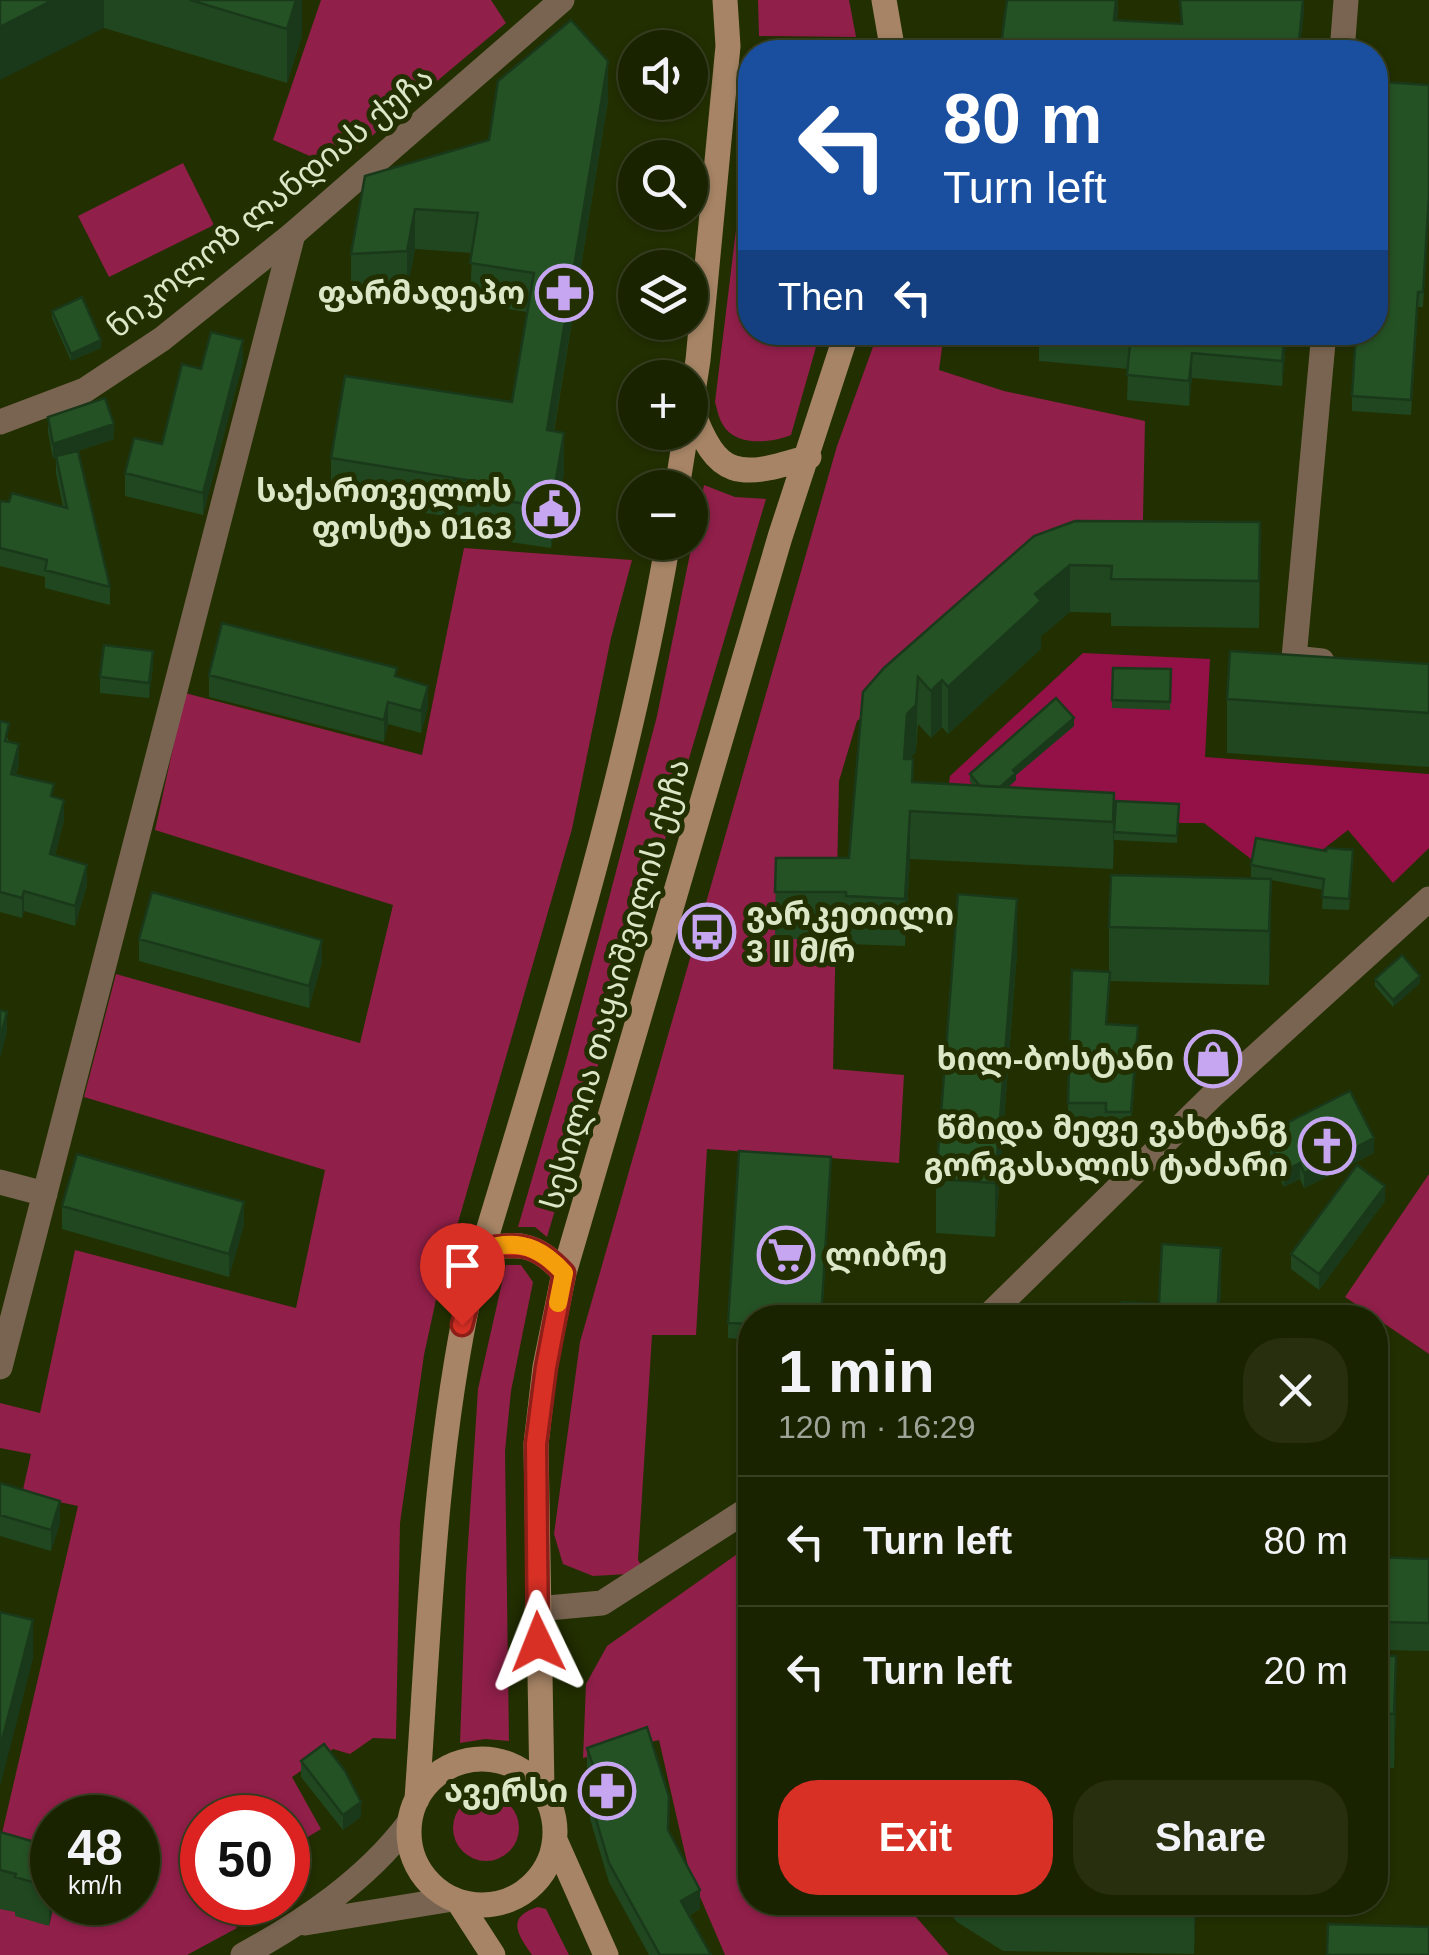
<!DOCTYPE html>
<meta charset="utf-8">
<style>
body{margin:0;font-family:Helvetica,"Noto Sans Georgian",sans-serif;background:#272f0f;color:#f1f3f6;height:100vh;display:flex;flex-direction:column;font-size:38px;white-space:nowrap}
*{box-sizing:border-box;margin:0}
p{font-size:32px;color:#9fa499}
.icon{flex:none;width:55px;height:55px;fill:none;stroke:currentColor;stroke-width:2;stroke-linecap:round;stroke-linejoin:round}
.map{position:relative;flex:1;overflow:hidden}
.panel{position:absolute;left:738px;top:1305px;width:650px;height:610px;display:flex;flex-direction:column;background:#1a2300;border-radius:40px;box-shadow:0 2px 8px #0004,0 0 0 2px #384022}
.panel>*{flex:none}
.guide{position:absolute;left:738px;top:40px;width:650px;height:305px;border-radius:40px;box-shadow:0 2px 8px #0004,0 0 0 2px #384022;background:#1a4fa0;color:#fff;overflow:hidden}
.tools{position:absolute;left:618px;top:30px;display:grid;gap:20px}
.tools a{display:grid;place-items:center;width:90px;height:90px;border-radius:50%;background:#1a2300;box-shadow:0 2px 8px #0004,0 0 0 2px #384022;font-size:50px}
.speed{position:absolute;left:30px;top:1795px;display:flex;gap:20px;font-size:50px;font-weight:700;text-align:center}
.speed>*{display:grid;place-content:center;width:130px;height:130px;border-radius:50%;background:#1a2300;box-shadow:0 2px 8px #0004,0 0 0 2px #384022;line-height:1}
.speed small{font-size:25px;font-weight:400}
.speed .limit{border:15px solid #d22;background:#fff;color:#111}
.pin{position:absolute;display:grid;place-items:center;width:85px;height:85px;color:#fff;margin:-102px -42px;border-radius:50% 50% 50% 0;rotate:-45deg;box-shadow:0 0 10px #0007}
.pin .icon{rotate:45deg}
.me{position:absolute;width:110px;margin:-55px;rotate:358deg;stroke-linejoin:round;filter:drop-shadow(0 0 8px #0008)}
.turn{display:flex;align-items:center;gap:35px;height:210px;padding:0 40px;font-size:45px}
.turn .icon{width:130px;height:130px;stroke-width:2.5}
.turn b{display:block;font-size:70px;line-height:85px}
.then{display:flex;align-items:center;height:95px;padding:0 40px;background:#0003;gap:20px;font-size:38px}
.round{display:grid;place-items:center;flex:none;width:105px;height:105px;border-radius:40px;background:#272f0f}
.summary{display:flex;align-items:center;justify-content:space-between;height:170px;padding:0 40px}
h1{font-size:60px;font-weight:800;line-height:75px}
.cta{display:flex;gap:20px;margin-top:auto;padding:20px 40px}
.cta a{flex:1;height:115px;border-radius:40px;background:#d93025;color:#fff;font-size:40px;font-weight:800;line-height:115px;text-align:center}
.cta a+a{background:#272f0f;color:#f1f3f6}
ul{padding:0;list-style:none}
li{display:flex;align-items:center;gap:30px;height:130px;padding:0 40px;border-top:2px solid #384022}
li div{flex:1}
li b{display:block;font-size:38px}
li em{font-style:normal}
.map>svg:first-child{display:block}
</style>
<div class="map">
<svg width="1429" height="1955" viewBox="0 0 1429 1955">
<rect width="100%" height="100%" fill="#222f00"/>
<path fill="#901f49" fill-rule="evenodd" d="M321,0H491L506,23L335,167L273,140Z
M758,0H849L856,37L759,36Z
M750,115V332L820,333L791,435C772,443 736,447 723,425C719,419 717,409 715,402Z
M183,163L214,225L109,277L78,216Z
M878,333H944L939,370L1004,391L1145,421L1142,564L1058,559L857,721L839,781L833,1069L904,1075L899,1163L707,1149L696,1335H652L638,1560L646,1573L593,1576L563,1564L554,1534L580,1342L837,446Z
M704,485L735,497L766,499L547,1237L535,1227H518L565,1065L657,716Z
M464,548L632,560L611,638L572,829L437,1295L424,1355L400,1523L396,1739L373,1738L350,1754L333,1749L292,1777L321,1829L288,1849V1818H202V1902L223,1903L237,1928L187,1955H0V1842L78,1506L22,1494L31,1454L0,1448V1403L40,1413L75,1250L296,1308L325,1170L84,1097L116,974L360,1043L393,905L155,830L185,693L422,755ZM52,1818H138V1902H52Z
M1429,1174V1354L1345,1297Z
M506,1265H521L533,1282L511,1391L505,1451L509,1741L485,1739L460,1743L466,1575L478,1389Z
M750,1545V1902L904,1903L949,1955H725L689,1871L659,1740L583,1758L586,1684L607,1646Z
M453 1828a33 33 0 1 1 66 0a33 33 0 1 1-66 0Z
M538,1907L546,1909L569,1955H532C518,1935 505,1917 538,1907Z"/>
<path fill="#931147" d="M1083,653L1210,659L1205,757L1429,774V848L1393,883L1348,830L1281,882L1204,823H944L950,776Z"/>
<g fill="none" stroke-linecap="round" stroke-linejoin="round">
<path stroke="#796451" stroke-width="25" d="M1342,52L1346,0
M1322,661L1294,658L1324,332
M0,1182L45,1194
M986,1318L1212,1096L1429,899
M0,1367L293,234
M537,1609L602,1603L750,1508"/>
<path stroke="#796451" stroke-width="25" d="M0,422L85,390L162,339L293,234L562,0
M305,1923L453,1899
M243,1955C305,1921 366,1880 409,1823"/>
<path stroke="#a68465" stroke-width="25" d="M884,0L893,52
M691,407C717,480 738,479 809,457
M690,411L698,360L728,46L725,0
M677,488L686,432
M483,1249C521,1242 537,1244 564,1273
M409 1832a73 73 0 1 1 146 0a73 73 0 1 1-146 0Z
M542,1790L536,1444L545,1367L564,1273L780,537L847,332
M417,1799C429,1629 434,1458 470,1291C544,1044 624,797 668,542
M555,1840L606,1955
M458,1901L493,1955"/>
</g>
<path fill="#204720" d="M0,0H302V36L287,83L104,28Z
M1429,85V211L1423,307H1418L1411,415L1352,411V396Z
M608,101L554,432L564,473L551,548L476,537V521L331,498V458L512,402L527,312L470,303L472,253L415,249L407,291L351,294V254L489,140Z
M52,311L101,348L71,361L52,318Z
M1039,332H1287L1282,386L1192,378L1189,406L1127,400L1128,369L1039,361Z
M243,362L203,515L125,496V473L162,444L201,369Z
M48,417L114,439L78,451L110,587V605L45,588V577L0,566V501L63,507L56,473V458L53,459L48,432Z
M1034,536L1260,569L1259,628L1111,626V613L1070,612L1041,636V649L948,734L942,727L931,738L918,724L916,752L909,759L913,782L973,785L970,782V774L1074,726L1016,775V780L1008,787L1114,793V832L1179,804L1177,843L1114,840L1113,869L910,859L905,946L846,944V939H775L776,858H849L863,692Z
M1429,664V767L1227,753V699Z
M153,666L149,698L100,693V677Z
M1171,669L1170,710L1112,708V700Z
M209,675L397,676L428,707L421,733L388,724L384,742L209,697Z
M0,721L19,764L16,775L54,797L64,820L55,856L87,885L75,926L24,911L22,918L0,912Z
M1353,861L1349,910L1322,909L1323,890L1271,880L1269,985L1110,981L1107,1024L1138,1041L1131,1127L1106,1128V1118H1068V1103L1109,972V927L1264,879L1251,877V865Z
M139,939L322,962L309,1008L139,961Z
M1017,953L995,1237L936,1233V1179Z
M1375,979L1420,983L1393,1007L1375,986Z
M1281,1126L1374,1153L1304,1188L1300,1179L1284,1187L1270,1159V1144L1281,1138Z
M831,1172L822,1318H750V1340L728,1338V1323Z
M1385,1201L1319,1290L1291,1269V1254Z
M62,1206L244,1225L229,1277L62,1229Z
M0,1483L60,1523L51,1551L0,1536Z
M1375,1557L1429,1559V1651L1384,1650V1632H1375Z
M1375,1655L1396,1709L1394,1768L1375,1767Z
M587,1748L668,1830L700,1909L689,1916L711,1955H649L609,1882L590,1819V1799L597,1797L587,1768Z
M301,1761L361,1817L343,1830L301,1777Z
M0,1832L52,1847L49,1926L15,1916V1912L0,1909Z
M940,1902H1196L1194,1954L1003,1951L957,1922Z"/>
<path fill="#1a391a" d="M53,0H104V28L0,80V27Z
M296,0H302V36L287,83V29Z
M1116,0H1118V14L1114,45V20Z
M1303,0H1304V12L1300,52H1298Z
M608,61V101L547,471V430Z
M415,209V249L407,291V251Z
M1285,332H1287L1282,386V361Z
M101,340V348L71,361V354Z
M243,340V362L203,515V493Z
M1192,353V378L1189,406V381Z
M114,424V439L53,459V444Z
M564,433V473L551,548V508Z
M1260,522V569L1259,628V581Z
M1070,565V612L1041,636V649L948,734V687L1035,594Z
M153,651V666L149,698V683Z
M918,677L916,752L907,761L904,759L907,714Z
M942,680V727L931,738V691Z
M428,686V707L421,733V711Z
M388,702V724L384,742V720Z
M1074,718V726L1016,775V780L990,804L1013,770Z
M19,744V764L11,794V774Z
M1114,793V840L1113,869V822Z
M64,800V820L50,874V854Z
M910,811V859L905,946V899Z
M87,865V885L75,926V906Z
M1271,879V933L1269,985V931Z
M24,891V911L22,918V898Z
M1017,899V953L995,1237V1183Z
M322,940V962L309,1008V986Z
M1420,976V983L1393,1007V1000Z
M7,1012V1032L0,1059V1039Z
M1138,1026V1041L1131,1127V1112Z
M1374,1138V1153L1304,1188V1173Z
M1300,1163V1179L1284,1187V1171Z
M1385,1186V1201L1319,1290V1274Z
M244,1202V1225L229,1277V1254Z
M1221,1248V1295L1219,1318H1217Z
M60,1501V1523L51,1551V1530Z
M33,1620V1659L0,1787V1748Z
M1396,1656V1709L1394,1768V1714Z
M361,1802V1817L343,1830V1815Z
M52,1873V1902H55L49,1926V1887Z
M302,1878V1886L288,1895V1887Z
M700,1890V1909L681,1920V1901Z
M1194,1902H1196L1194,1954Z"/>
<path fill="#255225" stroke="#1a391a" stroke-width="2.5" d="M0,0H53L0,27Z
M190,0H296L287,29Z
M1007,0H1116L1114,20L1182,24L1180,0H1303L1298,52H1000Z
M571,20L608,61L547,430L564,433L551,508L476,496L479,482L331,458L345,376L512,402L534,273L470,263L478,213L415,209L407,251L351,254L365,176L489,140L498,81Z
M1383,82L1429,85V196L1423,292H1418L1411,400L1352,396L1356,332H1375V199Z
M82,297L101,340L71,354L52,311Z
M211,332L243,340L203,493L125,473L134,438L162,444L182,364L201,369Z
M1039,332H1285L1282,361L1192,353L1189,381L1127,375L1130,344L1039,335Z
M105,398L114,424L53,444L48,417Z
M78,451L110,587L45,570L47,560L0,548V501L9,502L12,493L67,508L56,456Z
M1075,521L1260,522L1259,581L1111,579L1112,566L1070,565L1035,594L1041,601L948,687L942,680L931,691L918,677L916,705L907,714L904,759H913L912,782L1114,793L1113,822L910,811L905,899L846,896V892H775L776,858H849L863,692L884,668L1034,536Z
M222,623L397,668L395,676L428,686L421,711L388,702L384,720L209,675Z
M104,645L153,651L149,683L100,677Z
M1230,651L1429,664V713L1227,699Z
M1113,668L1171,669L1170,702L1112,700Z
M1056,698L1074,718L1013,770L1016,773L1000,787L980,786L970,774Z
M0,721L9,723L5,741L19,744L11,774L54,784L51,796L64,800L50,854L87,865L75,906L24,891L22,898L0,892Z
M1116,801L1179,804L1177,836L1114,832Z
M1256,838L1326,851L1327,848L1353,850L1349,899L1322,897L1324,879L1251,865Z
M1111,875L1271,879L1269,931L1109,927Z
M152,892L322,940L309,986L139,939Z
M958,894L1017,899L995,1183L936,1179Z
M1402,955L1420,976L1393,1000L1375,979Z
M1072,970L1110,972L1106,1024L1138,1026L1131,1112H1106V1103H1068Z
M0,1010L7,1012L0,1039Z
M1350,1091L1374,1138L1304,1173L1300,1163L1284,1171L1270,1144L1286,1136L1281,1126Z
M739,1151L831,1157L821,1318H750V1324L728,1323Z
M77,1154L244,1202L229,1254L62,1206Z
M1357,1165L1385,1186L1319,1274L1291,1254Z
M1162,1244L1221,1248L1217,1318H1121L1122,1302L1159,1304Z
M0,1483L60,1501L51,1530L0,1515Z
M1375,1557L1429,1559V1623L1384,1622L1385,1604L1375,1603Z
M0,1612L33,1620L0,1748Z
M1375,1655L1396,1656L1394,1714L1375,1713Z
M647,1727L669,1797L668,1830L700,1890L681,1901L711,1955H660L609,1863L590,1799L603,1795L587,1748Z
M324,1744L345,1771L361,1802L343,1815L301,1761Z
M0,1832L52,1847V1873L49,1887L15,1877L16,1874L0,1870Z
M288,1856H289L302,1878L288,1887Z
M1328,1924L1429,1927V1955H1327Z"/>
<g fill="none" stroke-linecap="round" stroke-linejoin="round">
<g stroke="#8d1f18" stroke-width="25">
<path id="route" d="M462,1325L482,1249C521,1242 537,1244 564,1273L546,1367L536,1444L538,1642"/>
</g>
<use href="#route" stroke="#d93025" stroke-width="18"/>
<path stroke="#f59e0b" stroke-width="18" d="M497,1246C526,1241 545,1252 564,1273L558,1303"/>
</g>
<defs>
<g id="pharmacy-ring" transform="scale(2.875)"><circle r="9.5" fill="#222f00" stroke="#c6a6f0" stroke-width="1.5"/><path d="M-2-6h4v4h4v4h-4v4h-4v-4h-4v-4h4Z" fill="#c6a6f0"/></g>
<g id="civic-ring" transform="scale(2.875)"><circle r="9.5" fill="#222f00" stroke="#c6a6f0" stroke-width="1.5"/><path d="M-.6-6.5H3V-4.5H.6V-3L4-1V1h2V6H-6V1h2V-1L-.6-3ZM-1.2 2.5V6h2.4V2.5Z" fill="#c6a6f0"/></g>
<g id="bus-ring" transform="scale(2.875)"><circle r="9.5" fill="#222f00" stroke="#c6a6f0" stroke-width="1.5"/><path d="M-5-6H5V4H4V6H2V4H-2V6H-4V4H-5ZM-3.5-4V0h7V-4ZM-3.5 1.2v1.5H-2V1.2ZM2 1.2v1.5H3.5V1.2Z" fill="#c6a6f0"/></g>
<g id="shop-ring" transform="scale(2.875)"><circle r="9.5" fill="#222f00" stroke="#c6a6f0" stroke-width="1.5"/><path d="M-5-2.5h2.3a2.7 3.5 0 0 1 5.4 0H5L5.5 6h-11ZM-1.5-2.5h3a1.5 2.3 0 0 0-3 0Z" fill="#c6a6f0"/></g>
<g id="church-ring" transform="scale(2.875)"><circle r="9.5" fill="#222f00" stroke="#c6a6f0" stroke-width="1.5"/><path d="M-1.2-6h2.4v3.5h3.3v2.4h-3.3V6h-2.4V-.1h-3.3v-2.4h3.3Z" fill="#c6a6f0"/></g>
<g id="supermarket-ring" transform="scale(2.875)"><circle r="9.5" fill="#222f00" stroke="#c6a6f0" stroke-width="1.5"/><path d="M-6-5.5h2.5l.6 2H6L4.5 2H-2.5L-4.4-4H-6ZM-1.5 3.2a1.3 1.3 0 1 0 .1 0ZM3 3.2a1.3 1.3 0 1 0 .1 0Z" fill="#c6a6f0"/></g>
</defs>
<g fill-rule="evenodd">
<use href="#pharmacy-ring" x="564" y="293"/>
<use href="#civic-ring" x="551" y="509"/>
<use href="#bus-ring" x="707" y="932"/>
<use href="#shop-ring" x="1213" y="1059"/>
<use href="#church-ring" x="1327" y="1146"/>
<use href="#supermarket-ring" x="786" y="1255"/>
<use href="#pharmacy-ring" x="607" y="1791"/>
</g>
<g text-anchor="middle" stroke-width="10" stroke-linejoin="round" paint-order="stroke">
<g font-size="32" fill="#dbe7c7" stroke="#222f00">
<text transform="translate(270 202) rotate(-39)" y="11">ნიკოლოზ ლანდიას ქუჩა</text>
<text transform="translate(615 984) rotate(-74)" y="11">სესილია თაყაიშვილის ქუჩა</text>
</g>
<g font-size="32" font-weight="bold" fill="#dbe7c7" stroke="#222f00" text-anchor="end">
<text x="525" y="304">ფარმადეპო</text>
<text x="512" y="502">საქართველოს<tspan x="512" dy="37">ფოსტა 0163</tspan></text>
<text x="746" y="925" text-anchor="start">ვარკეთილი<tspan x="746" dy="37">3 II მ/რ</tspan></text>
<text x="1174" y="1070">ხილ-ბოსტანი</text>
<text x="1288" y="1139">წმიდა მეფე ვახტანგ<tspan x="1288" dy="37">გორგასალის ტაძარი</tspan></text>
<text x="825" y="1266" text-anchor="start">ლიბრე</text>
<text x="568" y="1802">ავერსი</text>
</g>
</g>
</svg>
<div class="tools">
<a><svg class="icon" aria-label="sound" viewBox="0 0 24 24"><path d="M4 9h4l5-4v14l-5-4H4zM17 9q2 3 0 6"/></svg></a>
<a><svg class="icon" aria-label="search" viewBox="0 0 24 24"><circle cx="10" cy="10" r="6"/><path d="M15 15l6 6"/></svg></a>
<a><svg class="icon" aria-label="layers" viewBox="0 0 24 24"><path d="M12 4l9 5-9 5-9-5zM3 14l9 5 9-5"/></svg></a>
<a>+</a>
<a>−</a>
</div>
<div class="speed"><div>48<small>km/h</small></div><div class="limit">50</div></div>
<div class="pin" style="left:462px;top:1325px;background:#d93025"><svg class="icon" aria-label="arrive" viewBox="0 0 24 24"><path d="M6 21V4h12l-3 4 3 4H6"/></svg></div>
<svg class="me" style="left:538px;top:1642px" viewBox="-20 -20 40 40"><path d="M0-17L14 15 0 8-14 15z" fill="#d93025" stroke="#fff" stroke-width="4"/></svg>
<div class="guide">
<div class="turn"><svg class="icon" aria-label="left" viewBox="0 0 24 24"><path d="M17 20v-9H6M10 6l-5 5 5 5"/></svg><div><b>80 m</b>Turn left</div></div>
<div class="then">Then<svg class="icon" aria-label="left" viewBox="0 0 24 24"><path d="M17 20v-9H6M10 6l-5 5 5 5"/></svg></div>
</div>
<section class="panel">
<div class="summary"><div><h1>1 min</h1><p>120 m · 16:29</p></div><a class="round"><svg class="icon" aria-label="close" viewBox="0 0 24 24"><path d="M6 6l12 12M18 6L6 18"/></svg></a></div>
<ul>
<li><svg class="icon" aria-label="left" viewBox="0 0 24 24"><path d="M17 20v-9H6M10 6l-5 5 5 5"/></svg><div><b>Turn left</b></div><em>80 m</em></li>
<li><svg class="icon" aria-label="left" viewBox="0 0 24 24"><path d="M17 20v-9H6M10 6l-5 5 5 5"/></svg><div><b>Turn left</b></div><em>20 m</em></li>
</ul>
<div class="cta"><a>Exit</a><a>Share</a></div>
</section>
</div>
